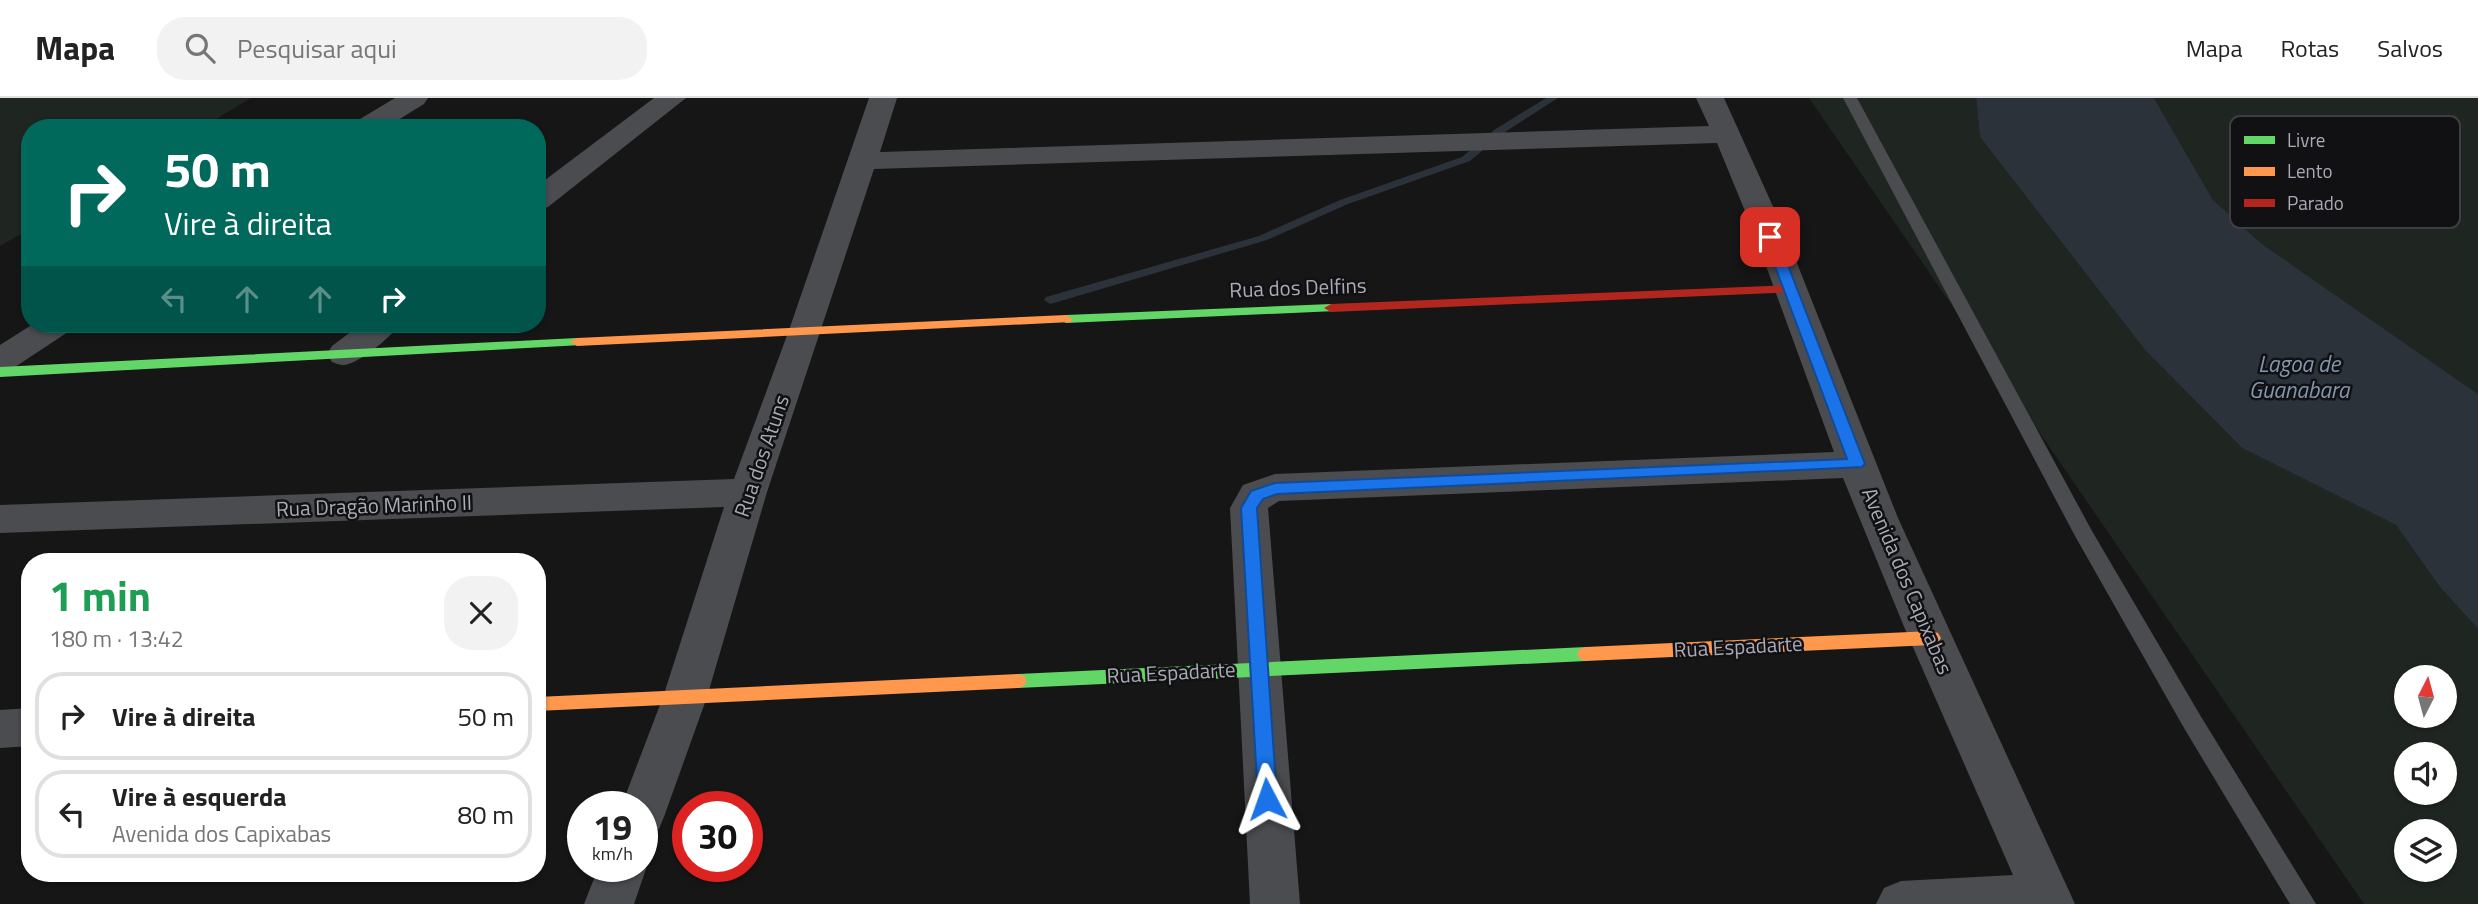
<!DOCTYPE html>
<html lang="pt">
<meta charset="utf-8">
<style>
body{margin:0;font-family:"Titillium Web",sans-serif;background:#f2f2f2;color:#222;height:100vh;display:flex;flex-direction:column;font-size:26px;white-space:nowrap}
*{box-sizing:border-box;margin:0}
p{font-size:23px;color:#767676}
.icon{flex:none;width:38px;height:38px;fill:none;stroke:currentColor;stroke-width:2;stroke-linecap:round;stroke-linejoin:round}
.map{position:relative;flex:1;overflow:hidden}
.side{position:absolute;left:21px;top:455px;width:525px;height:329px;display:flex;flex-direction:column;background:#fff;border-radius:28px;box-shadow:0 2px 5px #0004}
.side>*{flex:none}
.hud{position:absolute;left:21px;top:21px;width:525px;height:214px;border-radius:28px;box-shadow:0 2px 5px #0004;background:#00695c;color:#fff;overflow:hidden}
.needle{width:46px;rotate:6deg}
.fabs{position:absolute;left:2394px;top:567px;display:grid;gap:14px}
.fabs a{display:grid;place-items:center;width:63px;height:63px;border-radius:50%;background:#fff;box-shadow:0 2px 5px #0004;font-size:35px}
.speed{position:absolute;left:567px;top:693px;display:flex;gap:14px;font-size:35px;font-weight:700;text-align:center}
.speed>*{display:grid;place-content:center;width:91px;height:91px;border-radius:50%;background:#fff;box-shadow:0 2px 5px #0004;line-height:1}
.speed small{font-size:18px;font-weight:400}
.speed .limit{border:10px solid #d22;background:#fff;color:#111}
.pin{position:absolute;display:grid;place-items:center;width:60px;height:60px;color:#fff;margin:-30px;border-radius:14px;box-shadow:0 4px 10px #0006}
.me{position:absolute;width:77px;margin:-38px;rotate:356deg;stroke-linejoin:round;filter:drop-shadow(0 0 5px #0008)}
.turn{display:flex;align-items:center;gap:24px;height:147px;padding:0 28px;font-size:32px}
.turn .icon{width:91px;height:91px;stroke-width:2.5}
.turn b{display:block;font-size:49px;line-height:60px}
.lanes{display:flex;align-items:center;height:66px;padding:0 28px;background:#0003;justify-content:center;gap:35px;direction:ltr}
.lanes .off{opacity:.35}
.round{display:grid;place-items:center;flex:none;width:74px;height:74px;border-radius:28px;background:#f2f2f2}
.summary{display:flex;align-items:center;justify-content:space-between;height:119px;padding:0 28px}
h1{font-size:42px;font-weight:700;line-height:52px;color:#1e9e55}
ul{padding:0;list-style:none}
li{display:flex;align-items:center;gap:21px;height:88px;margin:0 14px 10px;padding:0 14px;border:4px solid #e0e0e0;border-radius:28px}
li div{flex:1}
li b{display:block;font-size:26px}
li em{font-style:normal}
header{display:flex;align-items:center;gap:42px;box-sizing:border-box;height:98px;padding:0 35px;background:#fff;border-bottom:2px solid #e0e0e0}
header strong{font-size:33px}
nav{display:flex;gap:38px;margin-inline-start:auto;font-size:24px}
.search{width:490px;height:63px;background:#f2f2f2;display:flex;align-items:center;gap:18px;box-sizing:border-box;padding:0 24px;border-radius:28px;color:#767676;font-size:26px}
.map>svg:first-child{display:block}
</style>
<header>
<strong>Mapa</strong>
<div class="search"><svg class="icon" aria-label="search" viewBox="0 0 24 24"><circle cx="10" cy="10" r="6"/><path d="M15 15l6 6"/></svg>Pesquisar aqui</div>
<nav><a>Mapa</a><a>Rotas</a><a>Salvos</a></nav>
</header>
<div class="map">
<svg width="2478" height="806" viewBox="0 0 2478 806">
<rect width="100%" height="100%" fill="#161616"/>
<path fill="#1f2520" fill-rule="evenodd" d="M0,0H251L201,30H30V131L0,148Z
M1809,0H1976L1980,39L2145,252L2242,350L2396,427L2439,488L2478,531V806H2364ZM2406,579H2445V618H2406ZM2406,656H2445V695H2406ZM2406,733H2445V772H2406Z
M2154,0H2478V296L2262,146L2213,102Z"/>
<path fill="#2c3239" d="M1976,0H2154L2213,102L2262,146L2478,296V531L2439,488L2396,427L2242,350L2145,252L1980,39Z"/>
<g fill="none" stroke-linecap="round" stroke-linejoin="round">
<path fill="#2c3239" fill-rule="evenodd" d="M1546,0H1558L1502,36L1470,63L1348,106L1267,142L1054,205L1050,206L1044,202L1046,199L1259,138L1340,102L1462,59L1494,32Z"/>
<path fill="#4b4c4f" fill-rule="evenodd" d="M1843,0H1857L2092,433L2200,617L2316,806H2290L2184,630L2075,438Z"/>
<path fill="#4b4c4f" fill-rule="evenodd" d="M395,0H428L424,6L385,30H351L355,24Z
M654,0H686L548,109L537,112V88Z
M869,0H897L880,54L1709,28L1696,0H1724L1785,135L1898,420L2075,806H1876L1884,790L1901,783L2013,777L1905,531L1843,380L1279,403L1268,410L1300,806H1250L1230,410L1243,387L1275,376L1834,354L1754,135L1717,45L874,71L767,394L707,599L665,716L659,731L642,736V709H621L663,599L724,409L0,435V407L734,381L789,232Z
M33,226H73L68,234L12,271L0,274V247Z
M361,226H400C392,238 358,267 343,267C339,267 336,265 332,264L327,256L332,248Z
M30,610V648L0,650V612Z
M642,757L647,768L634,806H584L599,768H642Z"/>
<path fill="#63d668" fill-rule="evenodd" d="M1331,206L1336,207L1338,210L1336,213L1066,225L1059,221L1066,217Z
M577,240L582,241L584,244L582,247L0,279V269Z
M1586,549L1592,551L1595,556L1592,561L1586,563L1018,590L1012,588L1009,583L1012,578L1018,576Z"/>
<path fill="#ff974d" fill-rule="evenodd" d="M1066,217L1073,221L1071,224L577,248L570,244L577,240Z
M1932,533L1938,535L1941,540L1938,545L1932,547L1586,563L1580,561L1577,556L1580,551L1586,549Z
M1018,576L1024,578L1027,583L1024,588L1018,590L537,613V599Z"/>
<path fill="#b3261e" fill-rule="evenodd" d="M1791,187L1796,188V194L1331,214L1324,210L1331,206Z"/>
</g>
<path fill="#1a73e8" stroke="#114b97" stroke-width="2" d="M1770,135L1777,139L1865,366L1862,369L1277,396L1263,401L1257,410L1277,701L1274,707L1267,710L1261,707L1258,701L1241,410L1251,393L1275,385L1847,361L1764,139Z"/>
<g text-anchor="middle" stroke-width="5" stroke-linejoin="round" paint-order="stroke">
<g font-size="21" fill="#a8abb6" stroke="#111012">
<text transform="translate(1298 190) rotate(-2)" y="7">Rua dos Delfins</text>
<text transform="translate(762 358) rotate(-71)" y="7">Rua dos Atuns</text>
<text transform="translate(374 408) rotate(-2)" y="7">Rua Dragão Marinho II</text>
<text transform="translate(1907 483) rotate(67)" y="7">Avenida dos Capixabas</text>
<text transform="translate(1738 549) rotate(-3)" y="7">Rua Espadarte</text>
<text transform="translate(1171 575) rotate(-3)" y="7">Rua Espadarte</text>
</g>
<g font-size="23" font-style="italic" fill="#8196af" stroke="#111012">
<text x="2299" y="274">Lagoa de<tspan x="2299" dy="26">Guanabara</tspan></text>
</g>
</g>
<rect x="2230" y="18" width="230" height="112" rx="10" fill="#111012" stroke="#3e3e43" stroke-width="2"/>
<rect x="2244" y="38" width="31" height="8" fill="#63d668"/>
<rect x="2244" y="69" width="31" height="9" fill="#ff974d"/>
<rect x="2244" y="101" width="31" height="8" fill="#b3261e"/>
<g font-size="19" fill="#a8abb6">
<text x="2287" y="49">Livre</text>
<text x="2287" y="80">Lento</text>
<text x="2287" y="112">Parado</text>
</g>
</svg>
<div class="fabs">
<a><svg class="needle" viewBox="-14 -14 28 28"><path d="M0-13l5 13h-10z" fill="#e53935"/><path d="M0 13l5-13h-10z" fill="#767676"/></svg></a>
<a><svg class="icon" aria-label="sound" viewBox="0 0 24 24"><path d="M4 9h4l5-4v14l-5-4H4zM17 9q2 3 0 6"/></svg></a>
<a><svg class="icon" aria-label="layers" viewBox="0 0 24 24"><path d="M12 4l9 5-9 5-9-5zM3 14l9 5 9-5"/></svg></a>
</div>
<div class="speed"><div>19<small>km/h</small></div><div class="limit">30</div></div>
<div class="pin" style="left:1770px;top:139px;background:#d93025"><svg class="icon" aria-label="arrive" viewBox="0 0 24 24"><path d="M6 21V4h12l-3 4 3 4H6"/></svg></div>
<svg class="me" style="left:1267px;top:701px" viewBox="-20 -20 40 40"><path d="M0-17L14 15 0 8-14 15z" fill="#1a73e8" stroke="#fff" stroke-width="4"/></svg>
<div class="hud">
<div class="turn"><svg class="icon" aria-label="right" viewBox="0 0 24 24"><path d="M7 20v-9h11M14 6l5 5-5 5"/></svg><div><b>50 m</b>Vire à direita</div></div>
<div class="lanes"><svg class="icon off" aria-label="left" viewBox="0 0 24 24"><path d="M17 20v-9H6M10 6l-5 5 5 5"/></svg><svg class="icon off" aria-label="ahead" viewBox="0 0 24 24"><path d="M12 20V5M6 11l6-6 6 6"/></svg><svg class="icon off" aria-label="ahead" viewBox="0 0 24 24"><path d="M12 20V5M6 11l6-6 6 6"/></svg><svg class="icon" aria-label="right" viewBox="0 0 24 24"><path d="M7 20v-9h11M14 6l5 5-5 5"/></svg></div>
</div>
<section class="side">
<div class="summary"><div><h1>1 min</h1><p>180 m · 13:42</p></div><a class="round"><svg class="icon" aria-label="close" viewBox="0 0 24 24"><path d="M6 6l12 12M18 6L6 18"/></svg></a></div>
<ul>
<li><svg class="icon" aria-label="right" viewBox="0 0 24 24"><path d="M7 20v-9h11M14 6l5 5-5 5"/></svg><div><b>Vire à direita</b></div><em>50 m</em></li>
<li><svg class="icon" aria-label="left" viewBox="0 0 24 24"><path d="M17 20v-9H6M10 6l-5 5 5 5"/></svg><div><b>Vire à esquerda</b><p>Avenida dos Capixabas</p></div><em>80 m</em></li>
</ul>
</section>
</div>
